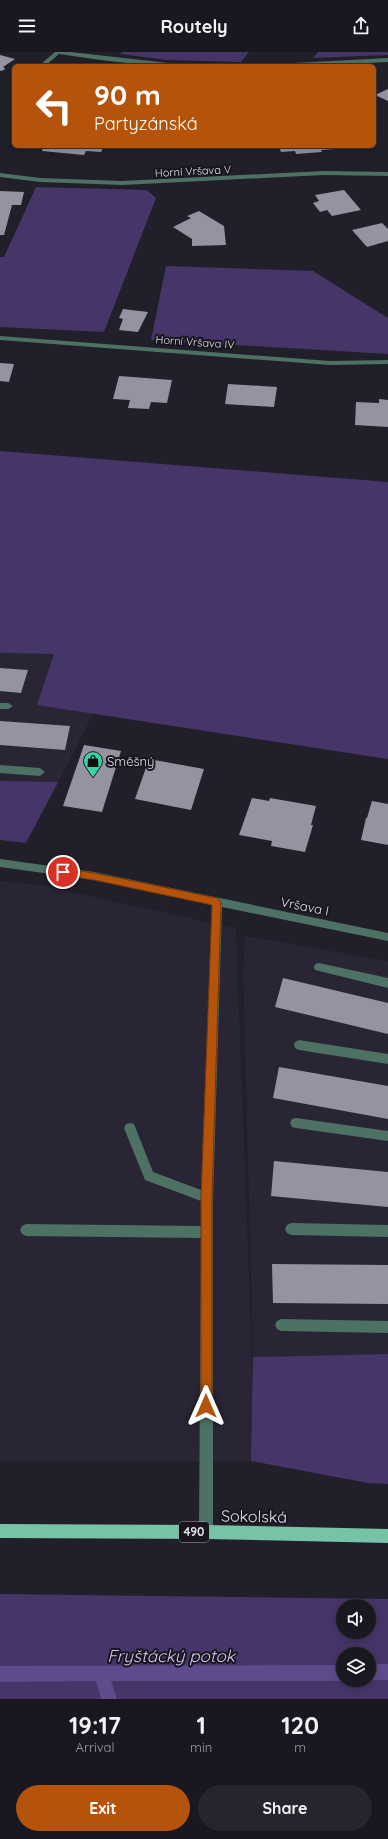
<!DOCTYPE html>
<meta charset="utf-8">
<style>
body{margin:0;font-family:Quicksand,sans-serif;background:#26242c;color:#f1f3f6;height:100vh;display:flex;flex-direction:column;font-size:15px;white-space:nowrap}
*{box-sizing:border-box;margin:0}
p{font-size:13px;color:#9f9fa4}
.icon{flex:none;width:22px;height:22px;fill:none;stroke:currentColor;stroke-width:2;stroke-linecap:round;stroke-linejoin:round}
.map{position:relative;height:1647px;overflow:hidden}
.panel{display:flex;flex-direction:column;background:#19171f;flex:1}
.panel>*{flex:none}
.top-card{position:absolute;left:12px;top:12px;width:364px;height:84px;border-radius:6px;box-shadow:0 2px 10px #0003,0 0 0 1px #37363d;background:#b45309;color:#fff;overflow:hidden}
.controls{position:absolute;left:336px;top:1547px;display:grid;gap:8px}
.controls a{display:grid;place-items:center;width:40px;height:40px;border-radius:50%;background:#19171f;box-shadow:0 2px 10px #0003,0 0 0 1px #37363d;font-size:20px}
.pin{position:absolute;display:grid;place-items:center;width:34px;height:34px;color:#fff;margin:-17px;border:2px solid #fff;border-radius:50%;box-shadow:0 1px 4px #0007}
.me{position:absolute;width:44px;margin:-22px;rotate:0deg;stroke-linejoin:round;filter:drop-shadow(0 0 3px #0008)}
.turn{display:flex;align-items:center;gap:14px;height:84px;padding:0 16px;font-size:18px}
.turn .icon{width:52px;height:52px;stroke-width:2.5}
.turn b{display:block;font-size:28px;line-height:34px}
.eta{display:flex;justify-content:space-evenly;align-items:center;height:68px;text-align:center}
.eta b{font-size:24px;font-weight:800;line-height:28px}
.primary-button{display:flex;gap:8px;margin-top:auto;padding:8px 16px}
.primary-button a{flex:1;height:46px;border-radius:24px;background:#b45309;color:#fff;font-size:16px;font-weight:800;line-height:46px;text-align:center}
.primary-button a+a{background:#26242c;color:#f1f3f6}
header{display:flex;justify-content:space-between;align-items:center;height:52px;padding:0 16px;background:#19171f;font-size:18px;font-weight:800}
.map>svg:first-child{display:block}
</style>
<header><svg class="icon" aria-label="menu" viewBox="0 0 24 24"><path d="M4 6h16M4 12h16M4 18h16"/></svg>Routely<svg class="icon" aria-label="share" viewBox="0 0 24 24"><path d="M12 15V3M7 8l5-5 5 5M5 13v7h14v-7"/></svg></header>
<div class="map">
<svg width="388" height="1647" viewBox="0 0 388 1647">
<rect width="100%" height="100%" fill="#211f29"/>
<path fill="#292535" d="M0,601L55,602L93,662L53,741L0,738Z
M0,829L39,833L236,876L256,1409L0,1410Z
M245,884L388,909V1302L253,1305L243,918Z"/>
<path fill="#463569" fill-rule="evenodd" d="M122,0H249L241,10L167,8L120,2Z
M318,0H388V3L313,6Z
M36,135L147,138L156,146L104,280L0,275V205H4Z
M166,214L313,219L388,266V302L151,288Z
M0,399L388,430V707L37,653L54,602L0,601Z
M0,729L58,730L26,791L0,788Z
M388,1302V1432L368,1431L251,1409L253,1305Z
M0,1542L388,1547V1647H0ZM343,1554H369V1580H343ZM343,1602H369V1628H343Z"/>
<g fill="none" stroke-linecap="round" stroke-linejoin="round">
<path fill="#5f4a8b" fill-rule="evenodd" d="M369,1612H388V1628H369Z
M343,1613V1628H345L343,1629H111L117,1647H101L96,1629L0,1630V1614Z"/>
</g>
<path fill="#9693a0" d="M0,3L15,7L3,15L5,16L4,18L0,19Z
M388,37V49L375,43Z
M44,94H104L101,100L86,99L84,103L42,99Z
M279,94H347V96L321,98L322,100L296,102L295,99L281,100Z
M344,138L361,158L332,164L327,158L320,160L313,151L319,149L315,143Z
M0,139L24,140L21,153H12L4,183H0Z
M199,159L224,174L226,193L192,194V187L173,175L191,166L187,164Z
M382,171L388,177V189L367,195L352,178Z
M123,257L148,260L138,280L119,278L123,267L119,266Z
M0,311L14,312L9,330L0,329Z
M119,324L172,328L167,351L151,350L149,357L128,356L130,348L113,347Z
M228,332L277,335L274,355L225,352Z
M379,347L388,348V375L355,373L356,350L379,351Z
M0,616L28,618L21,641L0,639Z
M0,669L70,674L65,698L0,693Z
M84,693L121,699L102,760L63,754Z
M149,707L204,717L191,758L135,747Z
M252,746L269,749L270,746L316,754L311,773H313L305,800L271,794L272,789L239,783Z
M372,749L388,752V793L361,788L366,766H367Z
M283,926L388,951V982L275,955Z
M279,1015L388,1034V1067L273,1046Z
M274,1109L388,1120V1155L271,1144Z
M272,1212L388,1213V1252L273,1251Z"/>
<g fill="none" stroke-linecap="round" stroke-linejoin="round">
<path fill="#4d7163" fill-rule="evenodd" d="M55,0H70L178,12L181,14C140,14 100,8 59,2L45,14H41V12Z
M388,6V10L307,14H271L274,12Z
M324,119L388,120V124L324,123L122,133L40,130L0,125V121L40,126L122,129Z
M0,284L330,309L388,308V312L330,313L0,288Z
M0,651H8L13,654L8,657H0Z
M0,713L40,716L45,720L40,724L0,721Z
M0,807L94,820L388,881V889L222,855L213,1146V1480L211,1485L206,1487L201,1485L199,1480L201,1186L26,1184L22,1182L20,1178L22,1174L26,1172L201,1174V1149L145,1128L124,1076L126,1072L130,1071L134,1072L153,1120L201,1138L212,853L94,828L0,815Z
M319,911L388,926V936L315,918L314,915L315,912Z
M299,988L388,1002V1012L299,998L295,996L294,993L295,990Z
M296,1066L388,1079V1089L296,1076L292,1075L290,1071L292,1067Z
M291,1171L388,1173V1185L291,1183L287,1181L285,1177L287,1173Z
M281,1267L388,1269V1281L281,1279L277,1277L275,1273L277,1269Z"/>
<path fill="#76c3a6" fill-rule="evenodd" d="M0,1472L206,1473L388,1477V1491L206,1487L0,1486Z"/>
</g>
<path fill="#b45309" stroke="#753606" d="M63,816L94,821L217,846L221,850L212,1146V1354L210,1358L206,1359L202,1358L201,1354V1146L212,853L94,828L63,823L58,820Z"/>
<defs>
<g id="shop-pin" transform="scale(1)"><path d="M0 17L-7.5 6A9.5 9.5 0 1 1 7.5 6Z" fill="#39d4a5" stroke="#18151f"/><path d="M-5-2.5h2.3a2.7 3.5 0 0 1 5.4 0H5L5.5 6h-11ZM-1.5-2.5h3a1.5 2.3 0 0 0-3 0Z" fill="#111"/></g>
</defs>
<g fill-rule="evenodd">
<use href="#shop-pin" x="93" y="709"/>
</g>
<g text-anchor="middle" stroke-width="4" stroke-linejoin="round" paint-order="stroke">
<g font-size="11" fill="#e0dfe6" stroke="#18151f">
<text transform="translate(193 119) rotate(-3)" y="4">Horní Vršava V</text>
<text transform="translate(195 290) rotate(4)" y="4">Horní Vršava IV</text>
</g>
<rect fill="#18151f" stroke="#a4a2aa" stroke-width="1" x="179" y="1470" width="30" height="20" rx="3"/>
<g font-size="12" font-weight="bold" fill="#e0dfe6">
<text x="194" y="1484">490</text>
</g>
<g font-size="13" fill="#e0dfe6" stroke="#18151f" text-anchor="start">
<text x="107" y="714">Směšný</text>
</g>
<g font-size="13" fill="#e0dfe6" stroke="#18151f">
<text transform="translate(305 854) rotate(11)" y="5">Vršava I</text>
</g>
<g font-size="16" fill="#e0dfe6" stroke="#18151f">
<text transform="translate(254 1464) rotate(1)" y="6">Sokolská</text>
</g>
<g font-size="17" font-style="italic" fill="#d5cbf1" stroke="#18151f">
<text x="171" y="1610">Fryštácký potok</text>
</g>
</g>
</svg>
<div class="controls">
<a><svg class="icon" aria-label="sound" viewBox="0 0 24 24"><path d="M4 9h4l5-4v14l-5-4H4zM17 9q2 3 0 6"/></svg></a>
<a><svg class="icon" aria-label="layers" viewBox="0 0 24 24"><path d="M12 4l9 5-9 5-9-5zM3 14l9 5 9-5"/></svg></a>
</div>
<div class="pin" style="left:63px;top:820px;background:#d93025"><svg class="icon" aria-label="arrive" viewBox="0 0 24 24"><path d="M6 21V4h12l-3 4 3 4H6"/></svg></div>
<svg class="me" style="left:206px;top:1354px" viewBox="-20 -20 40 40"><path d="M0-17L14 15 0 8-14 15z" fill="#b45309" stroke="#fff" stroke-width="4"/></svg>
<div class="top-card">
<div class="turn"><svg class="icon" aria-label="left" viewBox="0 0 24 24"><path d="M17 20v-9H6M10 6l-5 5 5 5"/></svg><div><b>90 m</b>Partyzánská</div></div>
</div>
</div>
<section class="panel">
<div class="eta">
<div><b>19:17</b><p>Arrival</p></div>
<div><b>1</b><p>min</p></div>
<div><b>120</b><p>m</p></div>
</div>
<div class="primary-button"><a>Exit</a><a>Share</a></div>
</section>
